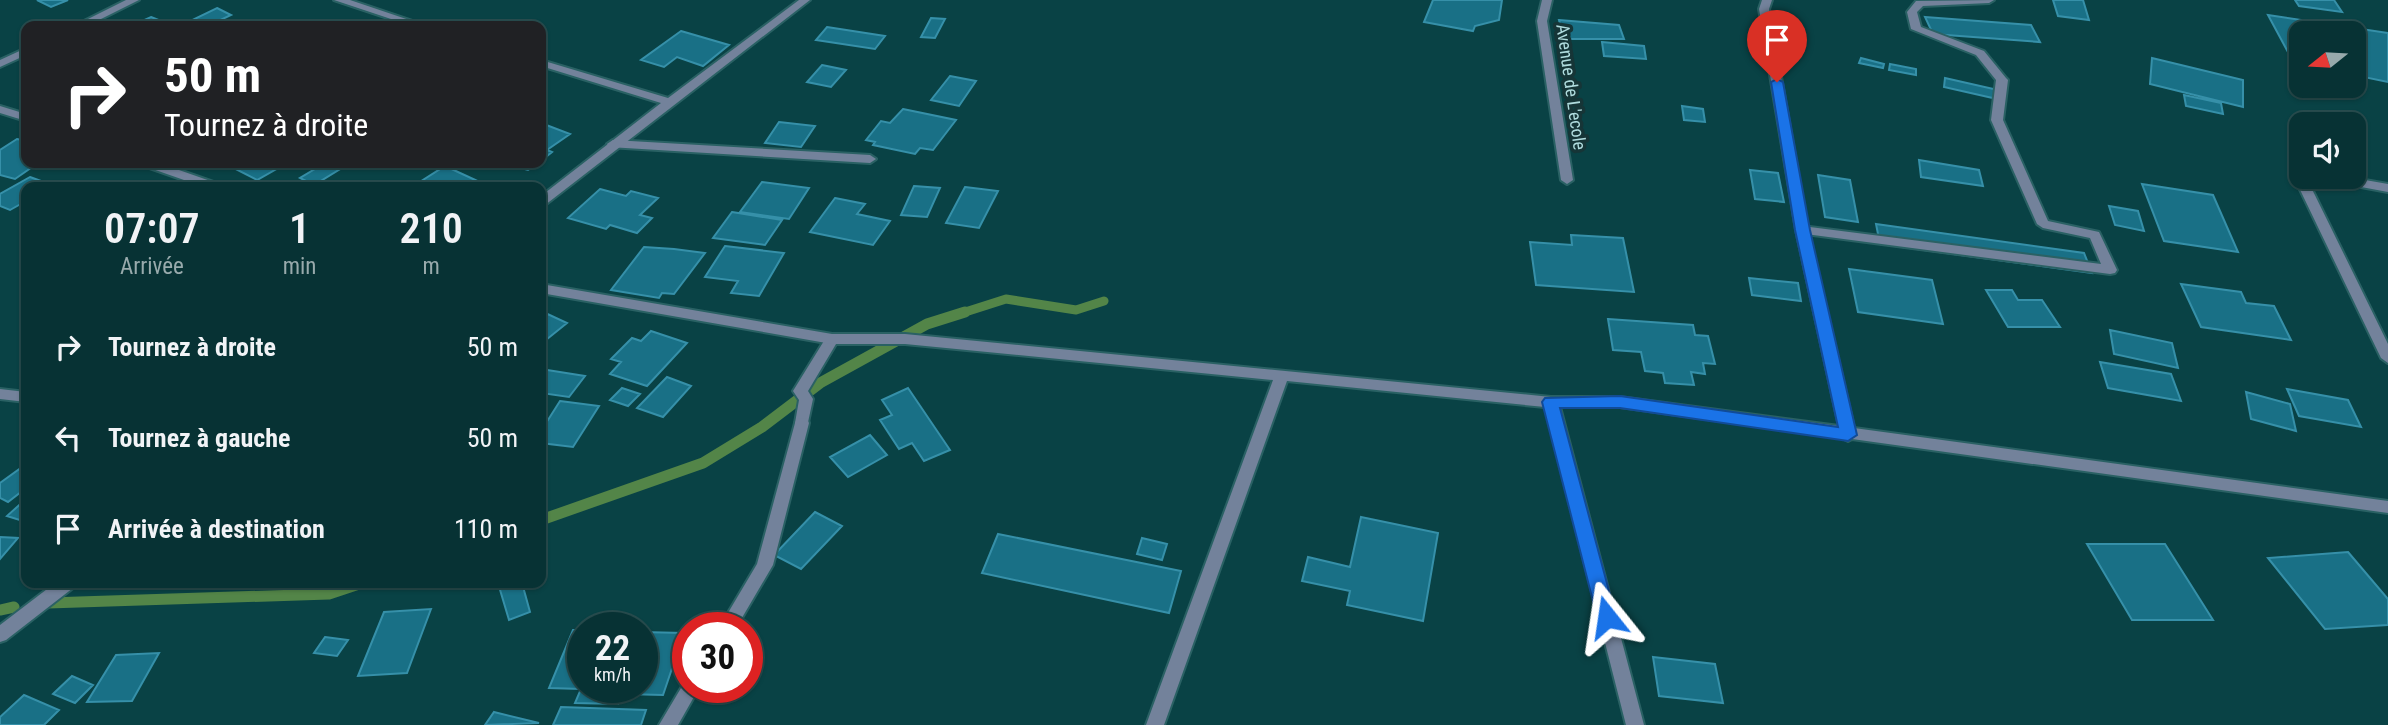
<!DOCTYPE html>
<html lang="fr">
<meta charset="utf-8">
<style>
body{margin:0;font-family:"Roboto Condensed",sans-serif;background:#153e40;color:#f1f3f6;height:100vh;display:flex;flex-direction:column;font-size:26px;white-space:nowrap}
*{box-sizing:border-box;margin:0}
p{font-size:23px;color:#98aaac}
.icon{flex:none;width:38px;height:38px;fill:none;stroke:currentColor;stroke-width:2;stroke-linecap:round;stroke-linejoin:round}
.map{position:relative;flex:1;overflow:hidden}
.panel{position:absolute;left:21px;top:182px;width:525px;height:406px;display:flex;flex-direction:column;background:#073234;border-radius:14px;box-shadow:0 2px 5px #0004,0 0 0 2px #284d4f}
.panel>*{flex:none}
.hud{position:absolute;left:21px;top:21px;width:525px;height:147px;border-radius:14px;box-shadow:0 2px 5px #0004,0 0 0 2px #284d4f;background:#202124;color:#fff;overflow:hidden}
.needle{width:46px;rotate:252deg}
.tools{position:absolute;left:2289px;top:21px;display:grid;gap:14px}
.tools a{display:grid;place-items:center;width:77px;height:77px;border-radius:14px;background:#073234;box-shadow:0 2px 5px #0004,0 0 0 2px #284d4f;font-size:35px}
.speed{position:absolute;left:567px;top:612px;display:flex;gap:14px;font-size:35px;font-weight:700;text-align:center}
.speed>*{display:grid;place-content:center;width:91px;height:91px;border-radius:50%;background:#073234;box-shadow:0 2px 5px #0004,0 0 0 2px #284d4f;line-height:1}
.speed small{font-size:18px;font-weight:400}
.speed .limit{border:10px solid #d22;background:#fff;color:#111}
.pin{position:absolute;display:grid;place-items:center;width:60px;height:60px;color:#fff;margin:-72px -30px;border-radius:50% 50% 50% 0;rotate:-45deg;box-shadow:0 0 7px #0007}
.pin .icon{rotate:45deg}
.me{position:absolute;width:77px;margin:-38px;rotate:345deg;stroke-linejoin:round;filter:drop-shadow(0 0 5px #0008)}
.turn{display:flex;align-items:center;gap:24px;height:147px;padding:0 28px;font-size:32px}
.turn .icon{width:91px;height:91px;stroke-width:2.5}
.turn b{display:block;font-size:49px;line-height:60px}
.eta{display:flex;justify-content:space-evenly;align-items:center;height:119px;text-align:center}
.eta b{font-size:42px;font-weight:600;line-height:49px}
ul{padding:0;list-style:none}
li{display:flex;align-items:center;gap:21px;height:91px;padding:0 28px}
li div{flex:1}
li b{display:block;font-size:26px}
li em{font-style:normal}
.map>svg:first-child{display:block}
</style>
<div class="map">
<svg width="2388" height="725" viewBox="0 0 2388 725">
<rect width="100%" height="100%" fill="#094245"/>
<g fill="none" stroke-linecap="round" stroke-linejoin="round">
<path stroke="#538548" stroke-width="9" d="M959,314L1006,299L1076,310L1104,301"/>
<path stroke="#538548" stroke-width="11" d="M541,520L703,463L762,427L820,383L927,324L965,312
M48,603L329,594L362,583
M0,610L14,607"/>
</g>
<path fill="#197086" stroke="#3690a9" stroke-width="2" d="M37,0H68L51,7Z
M1433,0H1502L1499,20L1475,26L1473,31L1424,22Z
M2053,0H2083L2089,20L2058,16Z
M2295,0H2334L2342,12L2299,6Z
M217,8L231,15L208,26L184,24Z
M2268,15L2388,33V82L2354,75V33H2301V66L2295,65Z
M151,17L171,25L131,26Z
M1925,17L2031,25L2040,42L1933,34Z
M931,18L945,19L935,38L921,37Z
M1559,20L1619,25L1624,39H1564Z
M827,27L885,36L875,49L816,40Z
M681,31L729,45L703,66L677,57L664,67L641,60Z
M1602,42L1644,46L1646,59L1604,56Z
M1861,58L1884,64L1883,68L1859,63Z
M2152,58L2243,80V107L2150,84Z
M1890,64L1916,69V75L1889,70Z
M822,65L846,70L831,87L807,82Z
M950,76L976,81L959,106L931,100Z
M1945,78L1998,90L1997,99L1944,87Z
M2184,95L2221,103L2223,114L2186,106Z
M1682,106L1703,109L1705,122L1684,120Z
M903,109L956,120L933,150L920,148L915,154L873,145L875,142L866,140L881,121L890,123Z
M779,122L815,126L801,147L765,143Z
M541,123L570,134L547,150L552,152L541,161Z
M17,139L26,141V163H38L15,179L0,175V150Z
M1919,160L1979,170L1983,186L1921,177Z
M224,163H287L257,180Z
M325,163H350L314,185L300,178Z
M503,163H538L528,170Z
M445,166L484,184L480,187H412Z
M1750,170L1778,173L1784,202L1755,199Z
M1818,175L1850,180L1858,222L1825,217Z
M30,177L52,185L26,187V201L10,210L0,206V194Z
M762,182L809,188L789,219L740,212Z
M2142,184L2213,195L2238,252L2164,241Z
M914,186L940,188L927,217L901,215Z
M965,187L998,191L979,228L946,223Z
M600,189L626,196L631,191L658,198L640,215L652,218L637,233L610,225L606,229L568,218Z
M835,198L865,204L857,214L890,221L873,245L810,232Z
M2109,206L2138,211L2144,231L2115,225Z
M732,212L782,220L765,245L713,238Z
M1876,224L2084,253L2092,273L1880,244Z
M1571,235L1623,238L1634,292L1536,285L1530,242L1572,245Z
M725,246L784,253L759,296L731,293L738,281L705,277Z
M644,247L674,249L705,253L674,294L662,293L659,298L611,290Z
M1849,269L1932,280L1943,324L1858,312Z
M1749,278L1798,283L1801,301L1752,295Z
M2181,284L2241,292L2246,303L2274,306L2291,340L2201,327Z
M1986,290H2012L2018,300H2042L2060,327H2008Z
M541,311L567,323L541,344Z
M1608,319L1693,325L1695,335L1708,336L1715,364L1703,363L1705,374L1691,372L1694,385L1665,383L1663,373L1645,371L1641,352L1613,350Z
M2110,330L2172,343L2178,368L2114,354Z
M651,331L687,343L647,386L610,374L621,362L611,359L632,338L641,341Z
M2100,362L2171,374L2181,401L2108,388Z
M541,369L585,376L569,397L541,393Z
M667,377L691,386L663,417L637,408Z
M622,388L640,394L628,406L610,400Z
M908,388L950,450L924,461L912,443L899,449L880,420L892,415L882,400Z
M2287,389L2348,400L2361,427L2299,416Z
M2246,392L2290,404L2296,431L2251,419Z
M560,401L599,406L573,447L541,443V431Z
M870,435L887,455L848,477L830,457Z
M25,465L26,488L8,502L0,498V483Z
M26,499V522L7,516Z
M815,512L842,526L801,569L774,555Z
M1361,517L1438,533L1423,621L1347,605L1350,591L1302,581L1308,557L1350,567Z
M998,534L1181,571L1169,613L982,573Z
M0,537L18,538L0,559Z
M1142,538L1167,544L1162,560L1137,554Z
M2087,544H2165L2213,620H2132Z
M2348,552L2388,599V625L2325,629L2268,558Z
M498,583H522L530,612L509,620Z
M431,609L407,673L358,676L384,612Z
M573,630H583V688H642V632L684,633L663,695L623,694L618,704L575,703L581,689L549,688Z
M325,637L348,640L337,656L314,653Z
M159,653L132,701L87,702L116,655Z
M1653,657L1715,664L1723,703L1659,696Z
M72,676L93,685L75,703L53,694Z
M24,695L59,710L44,725H0V717Z
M561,707L646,710L641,725H553Z
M494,712L539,723L485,725Z"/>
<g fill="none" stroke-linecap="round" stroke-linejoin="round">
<g stroke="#2a6164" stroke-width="4">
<path id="lane" d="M1994,0L1989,3L1923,6L1917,12L1921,27L1984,51L2006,78L2008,80L2003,120L2048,221L2099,232L2117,270L2115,273L2110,274L1798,233L1796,230L1802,226L2101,264L2090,238L2043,228L2037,224L1991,120L1996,80L1976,55L1911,29L1907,12L1916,1Z
M613,140L870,155L876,159L870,163L609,147L607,144Z
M832,334L839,339L808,391L813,399L807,427H797L795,423L799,400L793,391L827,336Z"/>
</g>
<g stroke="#2a6164" stroke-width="4">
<path id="street" d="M126,0H139L87,26H74Z
M334,0H350L427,26H412Z
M799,0H810L545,205L541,206V196L661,103L541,66V60L668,98Z
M1542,0H1552L1547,21L1573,180L1567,184L1561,180L1537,21Z
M1762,0H1772L1769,9L1808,230L1854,428L2388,501V513L1852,439L1848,441L1842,438L1620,407H1560L1644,725H1626L1545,407L1287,381L1164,725H1146L1273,380L905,344H832L541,293V284L832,334H905L1551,397H1620L1839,426L1796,230L1759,9Z
M26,48V55L0,67V60Z
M0,106L26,114V121L0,113Z
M142,163H159L219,184L221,187H204L144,166Z
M2297,167L2301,168V177H2306L2388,344V363L2381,358L2291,171Z
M2323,177H2348L2388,184V192L2329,181Z
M0,389L26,392V402L0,399Z
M802,418L807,419L809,423L773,565L736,628H719L757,564L795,423L797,419Z
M55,583H75L73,588L6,640L0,642V625Z
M688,681V688H699L678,725H659L684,683Z"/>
</g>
<use href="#lane" fill="#73829b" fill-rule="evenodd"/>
<use href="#street" fill="#73829b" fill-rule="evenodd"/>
</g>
<path fill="#1a73e8" stroke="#114b97" stroke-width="2" d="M1777,79L1783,82L1810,230L1857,435L1848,441L1620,408H1560L1616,617L1614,623H1600L1597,617L1542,402L1545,398L1620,396L1838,427L1795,230L1771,82Z"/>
<g text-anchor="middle" stroke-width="7" stroke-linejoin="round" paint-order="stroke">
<g font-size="18" fill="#b0dcde" stroke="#163537">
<text transform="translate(1571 87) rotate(82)" y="6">Avenue de L'ecole</text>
</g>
</g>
</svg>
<div class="tools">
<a><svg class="needle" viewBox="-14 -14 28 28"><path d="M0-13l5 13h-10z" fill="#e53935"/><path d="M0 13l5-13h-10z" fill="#98aaac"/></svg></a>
<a><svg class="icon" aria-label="sound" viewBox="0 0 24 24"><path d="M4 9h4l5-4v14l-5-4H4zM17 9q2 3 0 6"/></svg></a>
</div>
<div class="speed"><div>22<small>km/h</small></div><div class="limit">30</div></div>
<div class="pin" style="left:1777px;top:82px;background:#d93025"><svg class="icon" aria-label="arrive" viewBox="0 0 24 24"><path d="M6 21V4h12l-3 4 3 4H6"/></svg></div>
<svg class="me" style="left:1607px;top:617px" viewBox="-20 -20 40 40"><path d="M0-17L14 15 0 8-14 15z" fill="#1a73e8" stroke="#fff" stroke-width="4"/></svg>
<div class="hud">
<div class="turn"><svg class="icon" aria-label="right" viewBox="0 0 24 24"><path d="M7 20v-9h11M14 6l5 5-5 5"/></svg><div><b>50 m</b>Tournez à droite</div></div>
</div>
<section class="panel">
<div class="eta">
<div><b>07:07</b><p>Arrivée</p></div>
<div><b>1</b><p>min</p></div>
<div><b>210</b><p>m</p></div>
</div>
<ul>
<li><svg class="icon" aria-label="right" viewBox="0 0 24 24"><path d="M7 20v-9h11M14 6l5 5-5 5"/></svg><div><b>Tournez à droite</b></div><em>50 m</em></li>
<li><svg class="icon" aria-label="left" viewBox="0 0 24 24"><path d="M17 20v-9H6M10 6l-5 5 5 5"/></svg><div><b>Tournez à gauche</b></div><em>50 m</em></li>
<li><svg class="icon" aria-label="arrive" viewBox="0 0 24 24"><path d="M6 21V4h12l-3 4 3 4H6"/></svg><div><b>Arrivée à destination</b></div><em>110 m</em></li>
</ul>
</section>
</div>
